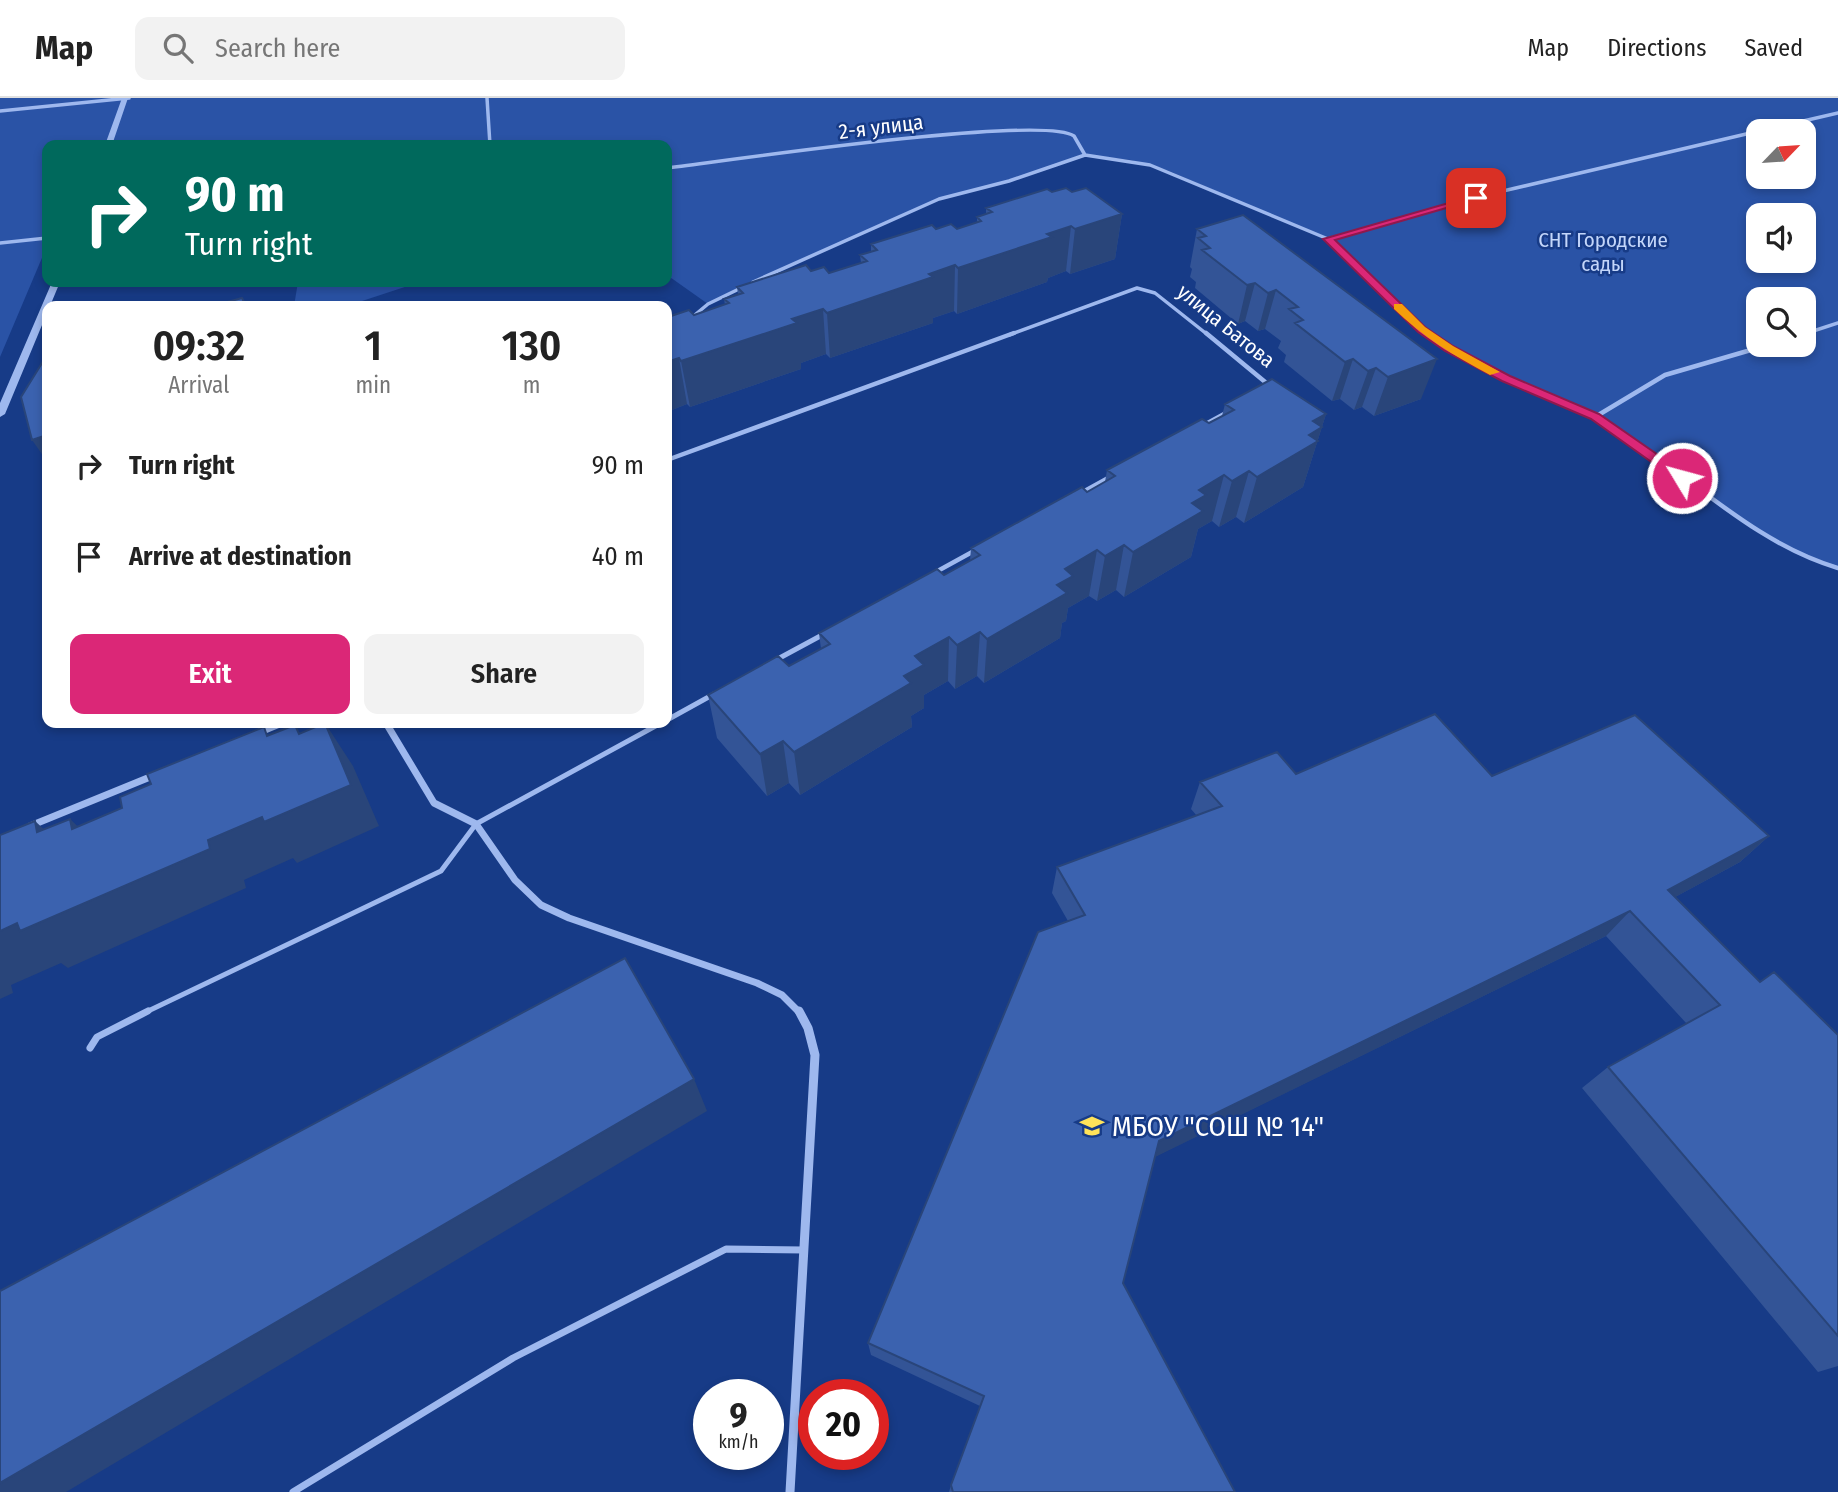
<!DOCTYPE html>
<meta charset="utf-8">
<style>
body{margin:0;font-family:"Fira Sans Condensed",sans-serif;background:#f2f2f2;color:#222;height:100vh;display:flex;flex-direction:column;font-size:26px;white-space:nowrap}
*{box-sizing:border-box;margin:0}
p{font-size:23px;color:#767676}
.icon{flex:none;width:38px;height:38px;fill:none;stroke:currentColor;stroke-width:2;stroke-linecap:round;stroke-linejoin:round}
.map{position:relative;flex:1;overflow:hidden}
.drawer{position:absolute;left:42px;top:203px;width:630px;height:427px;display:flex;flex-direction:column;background:#fff;border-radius:14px;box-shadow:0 4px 10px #0003}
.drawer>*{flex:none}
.banner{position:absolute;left:42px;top:42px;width:630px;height:147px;border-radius:14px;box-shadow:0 4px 10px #0003;background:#00695c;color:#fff;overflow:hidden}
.needle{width:46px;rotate:65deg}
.buttons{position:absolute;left:1746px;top:21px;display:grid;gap:14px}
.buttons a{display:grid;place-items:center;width:70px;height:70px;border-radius:14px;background:#fff;box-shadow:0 4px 10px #0003;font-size:35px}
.speed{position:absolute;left:693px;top:1281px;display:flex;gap:14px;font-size:35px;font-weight:700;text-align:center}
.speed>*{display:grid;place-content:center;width:91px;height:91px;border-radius:50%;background:#fff;box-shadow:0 4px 10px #0003;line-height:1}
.speed small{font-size:18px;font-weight:400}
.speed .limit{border:10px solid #d22;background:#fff;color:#111}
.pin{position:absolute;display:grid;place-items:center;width:60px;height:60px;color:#fff;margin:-30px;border-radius:14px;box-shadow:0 4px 10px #0006}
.me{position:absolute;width:77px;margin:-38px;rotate:307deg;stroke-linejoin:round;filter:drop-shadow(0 0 5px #0008)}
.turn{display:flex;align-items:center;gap:24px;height:147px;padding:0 28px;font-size:32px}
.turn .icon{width:91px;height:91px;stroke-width:2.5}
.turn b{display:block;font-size:49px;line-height:60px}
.eta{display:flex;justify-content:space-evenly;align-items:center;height:119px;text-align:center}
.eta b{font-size:42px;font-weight:600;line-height:49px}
.button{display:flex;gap:14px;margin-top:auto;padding:14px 28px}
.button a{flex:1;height:80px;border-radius:14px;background:#db2777;color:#fff;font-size:28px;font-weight:600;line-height:80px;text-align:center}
.button a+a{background:#f2f2f2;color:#222}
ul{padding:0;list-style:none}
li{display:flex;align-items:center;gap:21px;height:91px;padding:0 28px}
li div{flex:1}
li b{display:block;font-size:26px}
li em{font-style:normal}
header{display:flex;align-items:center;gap:42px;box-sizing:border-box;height:98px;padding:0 35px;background:#fff;border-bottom:2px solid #e0e0e0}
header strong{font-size:33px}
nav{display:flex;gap:38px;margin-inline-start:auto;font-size:24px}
.search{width:490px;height:63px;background:#f2f2f2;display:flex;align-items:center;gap:18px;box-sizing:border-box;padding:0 24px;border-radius:14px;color:#767676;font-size:26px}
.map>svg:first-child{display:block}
</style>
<header>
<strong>Map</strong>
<div class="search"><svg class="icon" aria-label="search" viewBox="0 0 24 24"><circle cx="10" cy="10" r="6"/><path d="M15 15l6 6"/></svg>Search here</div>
<nav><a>Map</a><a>Directions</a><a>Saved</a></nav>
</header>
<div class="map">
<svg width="1838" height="1394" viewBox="0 0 1838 1394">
<rect width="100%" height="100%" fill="#173b87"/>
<path fill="#2a53a6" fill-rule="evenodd" d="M0,0H1838V470L1818,464L1738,420L1595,319L1506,281L1449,251L1421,231L1328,141L1169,73L1131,62L1085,57L1009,83L939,101L708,206L667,177V47H47V148L0,259ZM1759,33H1804V79H1759ZM1759,117H1804V163H1759ZM1759,201H1804V247H1759Z
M298,184H420L359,204L294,208Z"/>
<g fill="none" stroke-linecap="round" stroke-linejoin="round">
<path stroke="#9eb8ee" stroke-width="3.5" d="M487,0L490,47
M0,13L129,0
M1760,33L1838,15
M667,70C725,63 1042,16 1074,38L1085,57
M1328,141L1503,93L1759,33
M0,145L47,140
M753,184L939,101L1009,83L1085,57L1150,67L1328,141L1429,237
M690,221L708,206L741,190
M1804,236L1838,225
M1009,237L1137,190L1155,195L1208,237"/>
<path stroke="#9eb8ee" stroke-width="4.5" d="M1206,235L1270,288
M1427,235C1453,254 1481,270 1510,283C1539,295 1571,305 1598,321C1680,367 1747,443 1838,470
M1804,236L1807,235
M1595,319L1665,277L1768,247
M1204,327L1226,315
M667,362L1014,235
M1081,395L1110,379
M934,475L974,453"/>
<path stroke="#9eb8ee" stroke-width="5" d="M774,563L824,536
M667,622L714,596
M144,915L441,773L476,726L661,625"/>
<path stroke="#9eb8ee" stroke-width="7" d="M90,950L97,939L148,913
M293,1394L513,1260L726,1151L804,1152"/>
<path stroke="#9eb8ee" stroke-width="7" d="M386,625L434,705L476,726L515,782L541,807L569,820L757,885L782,897L800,915
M260,634L282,625
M30,728L155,677"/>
<path stroke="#9eb8ee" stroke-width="9" d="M790,1394L815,957L808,930L799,913"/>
<path fill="#9eb8ee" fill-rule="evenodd" d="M122,0H128L112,47H105Z
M52,184H60L50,208H47V215L5,316L0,319V305Z"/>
</g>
<path fill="#335496" d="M1052,94H1072L1122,116L1115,161L1070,176L1066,173L1048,180L1047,184L957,216L954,213L933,220V225L830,260L826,256L801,265V271L690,309L687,306L667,314V213L671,218L694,217L725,207L724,201L738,196L737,189L811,173L829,175L861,165L860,157L871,154V146L936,131H957L977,124V119L986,116V110Z
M1197,131L1421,301L1374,318L1362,309L1354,312L1340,301L1332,303L1284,264L1286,257L1278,250L1281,243L1265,231L1258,233L1245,223L1238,226L1195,190L1196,184L1190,179L1192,171L1190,169Z
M1225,306L1326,316L1303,389L1244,425L1236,419L1219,429L1212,423L1198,431L1191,459L1124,499L1116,492L1097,503L1089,498L1068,510L1066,523L1062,525L1060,540L984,585L977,578L955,591L948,583L924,597V610L911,618L912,629L800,697L789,685L767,698L717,640L708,597L789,568L821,551L819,535L944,477L970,463L971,450L1087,394L1105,384L1107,372L1209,325L1222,318Z
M1296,676L1492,678L1769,738L1740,764L1675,799L1760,884L1838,937V1268L1818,1274L1582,990L1608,969L1687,926L1606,838L1154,1059L1123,1185L1235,1394H949L951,1387L980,1308L871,1257L868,1245L1068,823L1052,795L1057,769L1197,718L1191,711L1200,684Z"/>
<path fill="#29457a" d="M1122,116L1115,161L1070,176L1075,131Z
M1071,128L1066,173L1048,180L1047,184L957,216L958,170L1047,136Z
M955,167L954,213L933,220V225L830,260L827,215L929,176Z
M163,184H198L165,188Z
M1255,185L1245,223L1238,226L1247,187Z
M1276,192L1265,231L1258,233L1268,195Z
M823,211L826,256L801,265V271L690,309L681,263L792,221Z
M679,260L687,306L667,314V264Z
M1353,261L1340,301L1332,303L1345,264Z
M1437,261L1421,301L1374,318L1388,279Z
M1376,270L1362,309L1354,312L1368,273Z
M1326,316L1303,389L1244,425L1257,379L1313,323Z
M47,337V358L44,359L32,342Z
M1249,373L1236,419L1219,429L1232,383Z
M1224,377L1212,423L1198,431L1191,459L1124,499L1133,454L1192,405L1199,392Z
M1124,447L1116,492L1097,503L1105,458Z
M1097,452L1089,498L1068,510L1066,523L1062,525L1060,540L984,585L987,541L1057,487L1065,471Z
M980,534L977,578L955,591L957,547Z
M949,539L948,583L924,597V610L911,618L912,629L800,697L794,654L904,578L915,558Z
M325,625L353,668L379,728L297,765L293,760L244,782L246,790L68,870L61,865L11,887L13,895L0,901V833L208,742Z
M783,643L789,685L767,698L760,656Z
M70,721L112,761L72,731Z
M35,723L79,764L37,734Z
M1769,738L1740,764L1642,817L1668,792Z
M1630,813L1606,838L1149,1062L1159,1043Z
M694,981L707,1013L66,1394H0V1385Z"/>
<path fill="#3b62af" stroke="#29457a" stroke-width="2" d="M1066,90L1072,94L1086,90L1122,116L1075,131L1071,128L1047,136L1052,139L958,170L955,167L929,176L933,179L827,215L823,211L792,221L797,225L681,263L679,260L667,264V213L671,218L689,212L694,217L729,205L724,201L743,195L737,189L806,167L811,173L824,169L829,175L867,163L860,157L877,152L871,146L932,127L936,131L951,126L957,131L981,123L977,119L992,114L986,110L1047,91L1052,94Z
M1243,117L1437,261L1388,279L1376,270L1368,273L1353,261L1345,264L1295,225L1303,222L1289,211L1298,209L1276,192L1268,195L1255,185L1247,187L1202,152L1210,150L1198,140L1206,138L1197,131Z
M242,200L246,208H213Z
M47,257V337L32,342L21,299Z
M1272,281L1326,316L1313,323L1322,329L1309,337L1318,343L1257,379L1249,373L1232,383L1224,377L1199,392L1206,397L1192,405L1203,413L1133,454L1124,447L1105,458L1097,452L1065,471L1073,478L1057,487L1067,495L987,541L980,534L957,547L949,539L915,558L924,567L904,578L911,585L794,654L783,643L760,656L708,597L778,558L789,568L830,546L819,535L937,471L944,477L980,457L971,450L1082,389L1087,394L1115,378L1107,372L1202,321L1209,325L1234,312L1225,306Z
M1435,616L1492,678L1635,617L1769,738L1668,792L1760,884L1774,874L1838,937V1238L1608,969L1720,907L1630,813L1159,1043L1123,1185L1235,1394H953L951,1387L984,1298L868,1245L1038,834L1085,817L1057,769L1222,708L1200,684L1277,654L1296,676Z
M325,625L351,687L264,724L262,719L208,742L210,751L20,833L17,825L0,833V737L35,723L37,734L70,721L72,731L122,710L120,699L151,686L147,676L264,629L267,638L295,627L299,636Z
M625,860L694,981L0,1385V1193Z"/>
<path fill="#db2777" stroke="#8e194d" stroke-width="2" d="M1473,98L1481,100L1335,142L1425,229L1453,248L1510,278L1599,316L1687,377V383H1678L1591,321L1502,283L1445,253L1418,234L1323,141Z"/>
<path fill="#f59e0b" d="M1394,206H1402L1425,229L1453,248L1500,274L1490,277C1454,258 1423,239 1394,211Z"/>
<defs>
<g id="school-bare" transform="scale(1.89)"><path d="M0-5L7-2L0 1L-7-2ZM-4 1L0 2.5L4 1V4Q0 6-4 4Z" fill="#ffe35a" stroke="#173b87" stroke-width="2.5" paint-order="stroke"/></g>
</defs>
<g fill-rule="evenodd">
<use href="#school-bare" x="1092" y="1028"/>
</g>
<g text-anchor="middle" stroke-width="5" stroke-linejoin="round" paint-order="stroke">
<g font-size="21" fill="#fff" stroke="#173b87">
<text transform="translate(881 29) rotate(-7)" y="7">2-я улица</text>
<text transform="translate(1226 228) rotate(39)" y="7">улица Батова</text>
</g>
<g font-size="21" fill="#c3d6fa" stroke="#173b87">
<text x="1603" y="149">СНТ Городские<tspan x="1603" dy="24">сады</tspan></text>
</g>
<g font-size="28" fill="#fff" stroke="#173b87" text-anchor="start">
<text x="1112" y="1038">МБОУ "СОШ № 14"</text>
</g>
</g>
</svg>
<div class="buttons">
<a><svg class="needle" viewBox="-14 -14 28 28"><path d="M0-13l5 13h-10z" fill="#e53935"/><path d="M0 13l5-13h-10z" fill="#767676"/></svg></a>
<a><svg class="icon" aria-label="sound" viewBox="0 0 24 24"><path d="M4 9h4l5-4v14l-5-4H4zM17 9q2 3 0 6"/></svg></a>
<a><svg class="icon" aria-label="search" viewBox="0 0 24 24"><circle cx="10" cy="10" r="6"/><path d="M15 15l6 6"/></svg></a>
</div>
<div class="speed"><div>9<small>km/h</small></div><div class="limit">20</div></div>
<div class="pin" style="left:1476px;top:100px;background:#d93025"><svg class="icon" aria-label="arrive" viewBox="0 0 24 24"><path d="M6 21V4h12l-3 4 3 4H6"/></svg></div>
<svg class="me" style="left:1682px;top:380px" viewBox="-20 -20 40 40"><circle r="17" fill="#db2777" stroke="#fff" stroke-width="3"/><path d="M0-11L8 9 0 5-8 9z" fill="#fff"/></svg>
<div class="banner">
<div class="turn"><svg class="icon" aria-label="right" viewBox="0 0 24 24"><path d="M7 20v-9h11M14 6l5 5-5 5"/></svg><div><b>90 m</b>Turn right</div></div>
</div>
<section class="drawer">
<div class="eta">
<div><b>09:32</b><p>Arrival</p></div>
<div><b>1</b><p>min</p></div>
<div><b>130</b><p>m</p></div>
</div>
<ul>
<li><svg class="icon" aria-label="right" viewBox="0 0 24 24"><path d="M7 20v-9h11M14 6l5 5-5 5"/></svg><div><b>Turn right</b></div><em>90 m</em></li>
<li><svg class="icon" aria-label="arrive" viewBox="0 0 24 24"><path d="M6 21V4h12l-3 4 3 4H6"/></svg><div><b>Arrive at destination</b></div><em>40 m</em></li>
</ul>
<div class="button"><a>Exit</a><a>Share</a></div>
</section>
</div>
